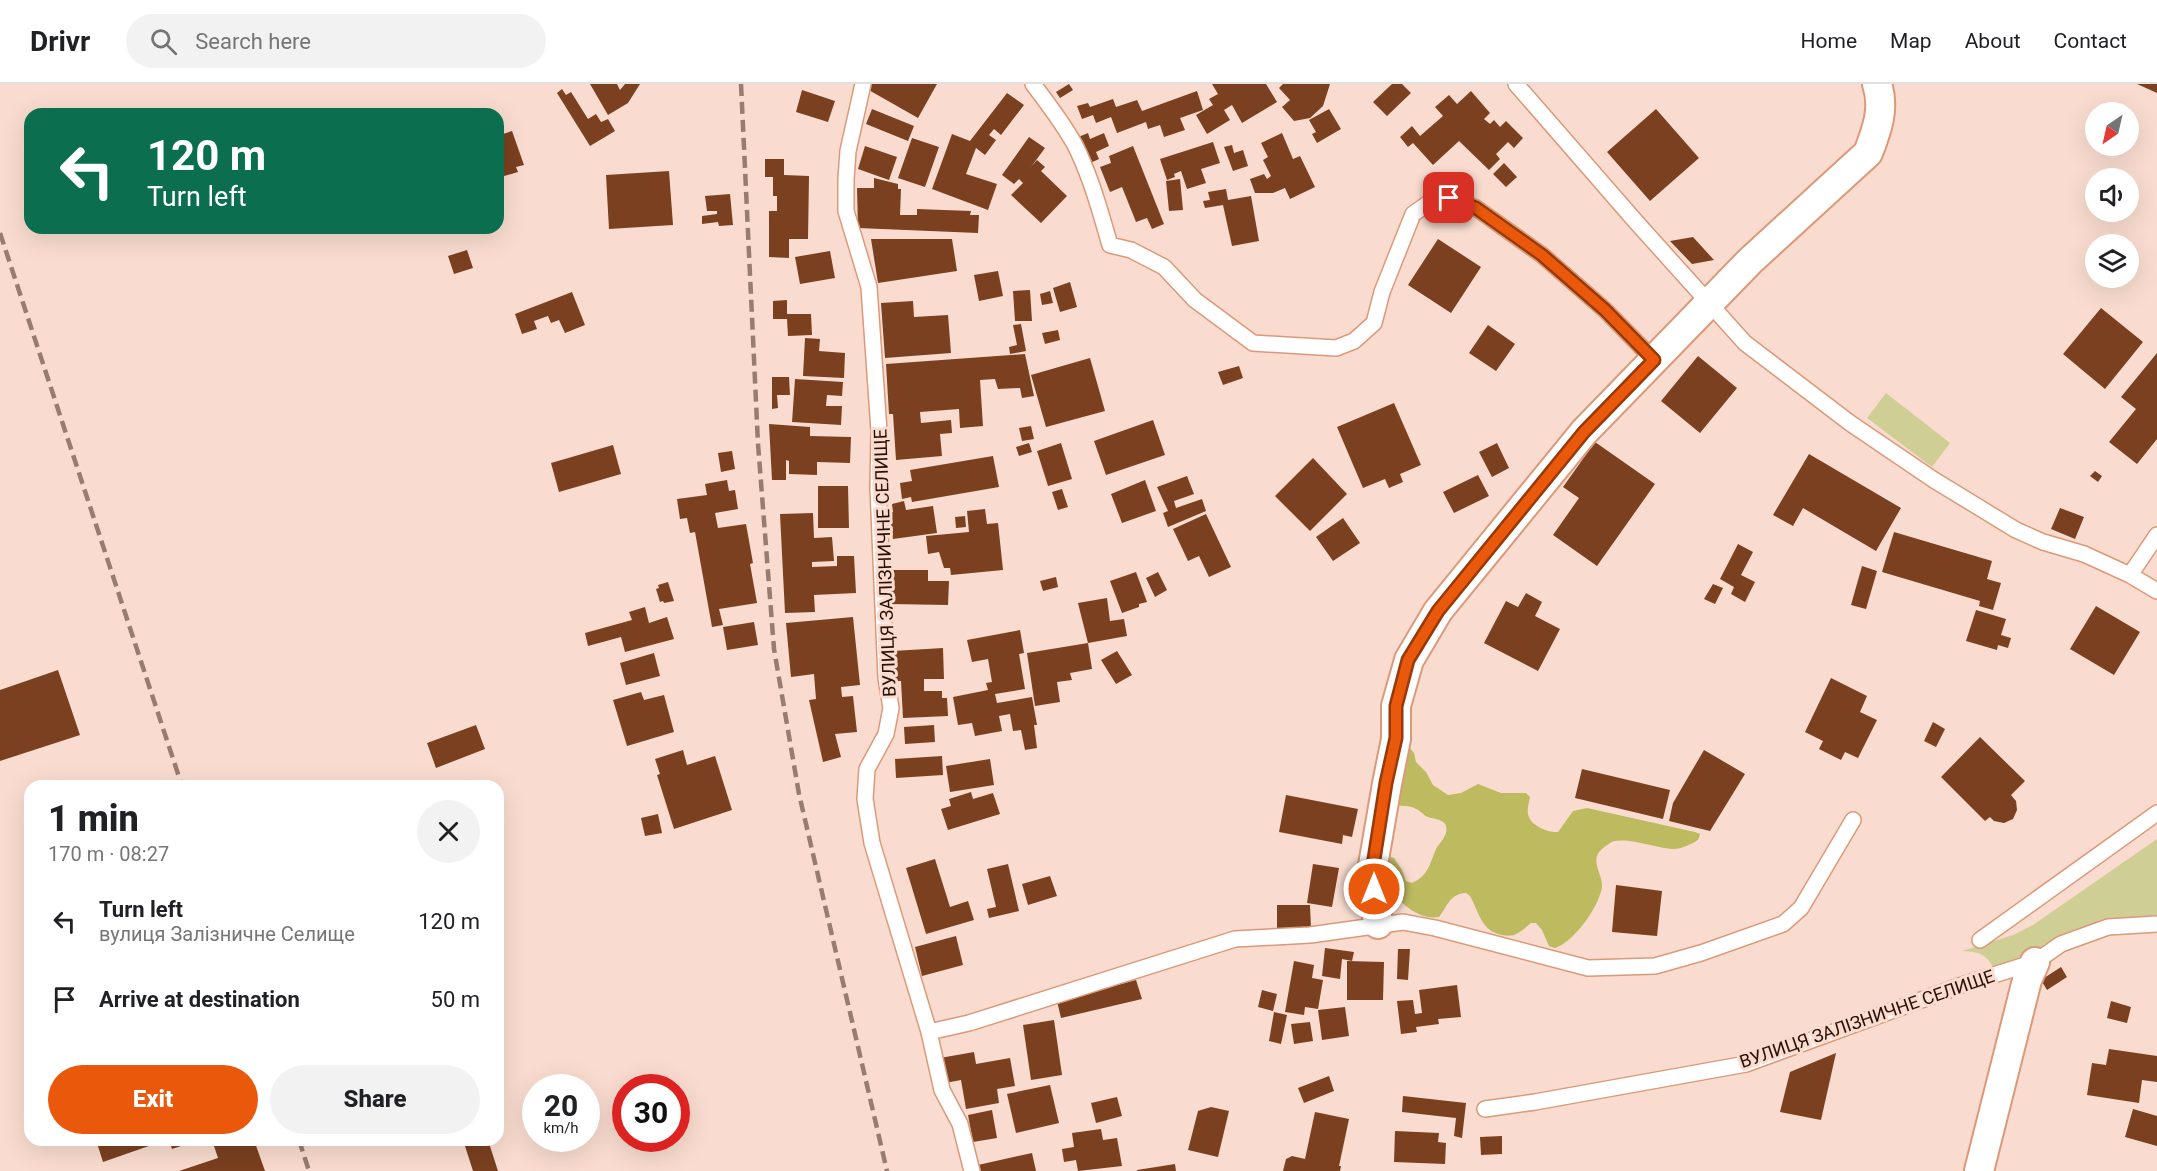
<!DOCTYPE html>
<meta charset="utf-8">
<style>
body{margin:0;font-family:Roboto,sans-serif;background:#f2f2f2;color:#202124;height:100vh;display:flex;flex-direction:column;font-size:22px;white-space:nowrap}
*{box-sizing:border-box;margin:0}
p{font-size:20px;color:#757577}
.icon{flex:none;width:33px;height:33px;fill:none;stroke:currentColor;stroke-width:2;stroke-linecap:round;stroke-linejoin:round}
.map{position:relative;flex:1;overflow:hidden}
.sheet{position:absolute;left:24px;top:696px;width:480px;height:366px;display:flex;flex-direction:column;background:#fff;border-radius:18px;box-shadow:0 6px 24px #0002}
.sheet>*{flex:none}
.guide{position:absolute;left:24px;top:24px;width:480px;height:126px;border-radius:18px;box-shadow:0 6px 24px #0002;background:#0b6e4f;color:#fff;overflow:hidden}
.needle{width:39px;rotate:214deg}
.buttons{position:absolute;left:2085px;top:18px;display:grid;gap:12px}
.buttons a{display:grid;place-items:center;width:54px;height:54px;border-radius:50%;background:#fff;box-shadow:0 6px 24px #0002;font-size:30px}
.speed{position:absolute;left:522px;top:990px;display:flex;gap:12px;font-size:30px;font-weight:700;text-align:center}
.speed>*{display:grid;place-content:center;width:78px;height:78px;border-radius:50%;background:#fff;box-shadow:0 6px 24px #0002;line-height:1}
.speed small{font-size:15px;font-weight:400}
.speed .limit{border:9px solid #d22;background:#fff;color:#111}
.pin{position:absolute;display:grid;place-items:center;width:51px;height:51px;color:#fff;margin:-26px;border-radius:12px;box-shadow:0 3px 9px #0006}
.me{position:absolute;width:66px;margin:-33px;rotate:0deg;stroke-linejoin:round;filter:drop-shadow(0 0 4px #0008)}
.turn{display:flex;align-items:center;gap:21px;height:126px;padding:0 24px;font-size:27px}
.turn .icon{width:78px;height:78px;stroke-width:2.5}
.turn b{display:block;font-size:42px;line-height:51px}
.round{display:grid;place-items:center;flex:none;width:63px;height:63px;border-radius:32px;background:#f2f2f2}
.overview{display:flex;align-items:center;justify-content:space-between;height:102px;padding:0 24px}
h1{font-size:36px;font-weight:800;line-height:45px}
.button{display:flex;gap:12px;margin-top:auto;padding:12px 24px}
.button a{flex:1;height:69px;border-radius:36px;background:#ea580c;color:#fff;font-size:24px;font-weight:800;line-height:69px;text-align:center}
.button a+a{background:#f2f2f2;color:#202124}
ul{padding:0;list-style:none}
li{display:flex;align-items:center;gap:18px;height:78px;padding:0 24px}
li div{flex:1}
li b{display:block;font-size:22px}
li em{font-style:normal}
header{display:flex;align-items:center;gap:36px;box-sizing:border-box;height:84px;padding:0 30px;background:#fff;border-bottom:2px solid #e0e0e0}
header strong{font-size:28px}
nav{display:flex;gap:33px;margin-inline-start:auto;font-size:21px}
.search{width:420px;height:54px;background:#f2f2f2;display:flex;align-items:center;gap:15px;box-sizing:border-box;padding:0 21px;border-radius:33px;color:#757577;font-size:22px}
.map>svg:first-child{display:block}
</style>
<header>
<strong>Drivr</strong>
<div class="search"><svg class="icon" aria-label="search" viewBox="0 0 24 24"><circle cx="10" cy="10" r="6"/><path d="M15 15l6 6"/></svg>Search here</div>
<nav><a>Home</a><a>Map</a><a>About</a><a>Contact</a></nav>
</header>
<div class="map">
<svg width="2157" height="1087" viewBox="0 0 2157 1087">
<rect width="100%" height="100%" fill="#f9dccf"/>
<path fill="#cfce95" d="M1886,309L1950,359L1932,383L1867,334Z
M2157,755V831L2107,836L2033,873L1996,888C1986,870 1982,868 1962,867L2013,851L2033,841Z"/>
<path fill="#bdba60" d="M1409,663L1414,669L1416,678L1426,688L1433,701L1448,711L1461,709L1478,700L1501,709H1526L1530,713C1529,719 1526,727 1529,733C1532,742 1549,749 1558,748L1573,727L1587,724L1695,748L1700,750C1699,756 1697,757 1691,760C1686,762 1680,765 1674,765C1658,765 1623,751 1610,759C1606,762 1599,766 1597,772C1594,782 1603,793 1602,803C1599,823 1574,858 1555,864L1549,862L1542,846L1536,839H1531C1521,847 1516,854 1502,851C1481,847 1479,828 1470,812L1466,809C1449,810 1448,822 1439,833C1416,837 1396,814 1383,798L1382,777L1390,773L1394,774L1402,786L1406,797L1412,799C1429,791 1429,781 1436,765C1439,760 1444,755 1446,749C1449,735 1437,736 1428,733C1423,731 1421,727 1416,725C1410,721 1400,722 1393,721Z"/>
<path fill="#7a4020" d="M590,0H617L620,6L625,0H640L628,19L608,31Z
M870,0H937L918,34L867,5Z
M1069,0L1073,6L1060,14L1056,8Z
M1212,0H1266L1277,18L1242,39L1232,21L1224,26L1230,36L1207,50L1196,31L1213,21L1209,15L1218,10Z
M1283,0H1330L1323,22L1310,34L1294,37L1282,23L1290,16L1279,4Z
M1392,0H1402L1411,9L1387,32L1373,18Z
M2137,0H2157V9Z
M562,5L566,11L571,8L588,35L596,30L601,38L608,35L615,47L590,62L557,9Z
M802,6L835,17L828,38L796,28Z
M1197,7L1203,26L1180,34L1185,46L1164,53L1160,41L1148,45L1146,38L1117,49L1111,33L1096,39L1093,31L1082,35L1077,22L1088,19L1090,23L1113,15L1116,23L1137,16L1142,27Z
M1471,7L1490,29L1484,35L1490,40L1494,36L1500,43L1506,37L1523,54L1514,64L1508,58L1496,70L1500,75L1489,86L1459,57L1433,81L1413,59L1408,63L1400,53L1412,42L1420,52L1443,32L1435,23L1449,11L1457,20Z
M1007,9L1024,21L1001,51L994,45L989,51L996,56L985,71L976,64L966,90L997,100L988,126L932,105L952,50L970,57Z
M872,25L914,42L908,57L866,40Z
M1329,25L1341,45L1317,59L1312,50L1316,48L1309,36Z
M1656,25L1699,74L1650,117L1607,68Z
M498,36L503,50L512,47L524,81L516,83L518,88L501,93L500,90L498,91Z
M1088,49L1090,55L1104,49L1109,62L1096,68L1099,75L1088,80L1076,54Z
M1282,49L1293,75L1300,72L1315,103L1290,115L1285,104L1273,109H1255L1250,95L1264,90L1267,95L1271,92L1263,76L1268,73L1261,59Z
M1029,53L1045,64L1031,83L1037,76L1045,83L1041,87L1067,112L1041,139L1011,111L1023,99L1019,95L1014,100L1002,91Z
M912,54L939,63L925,103L898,94Z
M1213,58L1220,79L1201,85L1206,99L1187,105L1181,87L1174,90L1175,93L1167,96L1160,75Z
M1232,61L1234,69L1243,66L1248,82L1233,87L1224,63Z
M865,62L897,73L889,96L858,85Z
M1133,62L1164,140L1152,145L1147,134L1136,138L1122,103L1110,108L1100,83L1111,79L1109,72Z
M765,75H784V91L809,92L808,155H789V174L769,173V127H777V112H773V93H765Z
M1504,79L1517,93L1506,103L1493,90Z
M669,87L673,141L609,145L606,91Z
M874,94L898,100V105H901L900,131H917V125L971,127L970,131H979L978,149L858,144L857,104H874Z
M1180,95L1183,126L1169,127L1166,97Z
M1226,105L1228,116L1251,112L1259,157L1232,162L1223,121L1205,124L1203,117L1210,116L1208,108Z
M730,110L733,141L719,142L718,138L702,140V132L717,130V127H707L705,112Z
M1693,153L1714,176L1692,180L1670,157Z
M871,155H952L957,187L878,199Z
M1438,155L1481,183L1451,229L1408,201Z
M467,166L473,184L454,190L448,172Z
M830,167L835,194L800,200L795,173Z
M998,187L1003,212L979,217L974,191Z
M1070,198L1077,223L1060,228L1053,204Z
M1030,206L1032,237H1015L1013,207Z
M1050,207L1053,219L1042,221L1040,210Z
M572,208L585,241L565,249L559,236L551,239L548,232L534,237L537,245L522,250L515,230Z
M787,216V230H811L812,251L788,252L787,235H773V217Z
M913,217L914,233L948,231L951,269L885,274L881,219Z
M2101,224L2143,258L2105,305L2063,270Z
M1021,240L1026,267L1010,270L1009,263L1017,261L1013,241Z
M1488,241L1515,260L1496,287L1469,269Z
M1058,246L1060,256L1045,260L1042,249Z
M805,254L820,255L819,267L845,269L844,294L803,292Z
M2157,269V355L2137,380L2109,358L2136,325L2121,313Z
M1025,270L1034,312L1022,314L1020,304L998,305L995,295L980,296L983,342L960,344L959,325L920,328L921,339L951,336L952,349L940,350L942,372L896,376L893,330H889L886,280Z
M1698,272L1737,304L1700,349L1661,317Z
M1090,274L1105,327L1046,343L1031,291Z
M1239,282L1243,294L1223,301L1218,288Z
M772,293H789L790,311H777L778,324L772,325Z
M795,295L843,298L842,312L827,311L826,322H842L841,341L792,338Z
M1394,319L1421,381L1400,390L1403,398L1389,404L1385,395L1363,404L1337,343Z
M1153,336L1165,371L1106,391L1094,357Z
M769,340L810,343V352L851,353L850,379L817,378V391L789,390V377L786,376V396H772Z
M1031,342L1034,355L1022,357L1019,344Z
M1595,358L1655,400L1597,482L1553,451L1579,414L1563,403Z
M1029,359L1032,368L1019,372L1016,363Z
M1061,359L1072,395L1048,402L1037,367Z
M1497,359L1509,384L1492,393L1479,368Z
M613,361L621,390L559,408L551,379Z
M732,367L735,385L721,388L718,369Z
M1809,370L1901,424L1876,467L1803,424L1793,442L1773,431Z
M993,372L999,403L912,418L911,413L902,415L900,399L912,397L910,386Z
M1313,374L1347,410L1310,447L1275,412Z
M2095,387L2102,392L2098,398L2090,392Z
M1478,391L1489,412L1454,429L1443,408Z
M1187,392L1194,410L1174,417L1176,424L1202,415L1206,427L1168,443L1163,429L1168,427L1157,403Z
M727,396L729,407L735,406L738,425L715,429L718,444L746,440L753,479L750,480L757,519L719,525L723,541L712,543L695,448L690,449L687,434L680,435L677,415L707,411L705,400Z
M1145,396L1156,427L1122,439L1111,410Z
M818,402H848L849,444H818Z
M1062,405L1068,423L1058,426L1052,408Z
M904,417L906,426L933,422L937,449L893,455L889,429L893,428L892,420Z
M2060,424L2084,433L2075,455L2051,445Z
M985,425L987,440L998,439L1003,486L951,491L950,484H944L939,468L928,470L926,452L969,448L967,427Z
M813,429L814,454L832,453L834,477L812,478V483L837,482V472H854L856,509L814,511L815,528L785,529L780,430Z
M1206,430L1231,483L1209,493L1199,472L1188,477L1173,445Z
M965,432L966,443L956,444L955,433Z
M1343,434L1360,459L1333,477L1316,453Z
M1894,448L1992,477L1987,495L2001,499L1993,526L1979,522L1980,517L1882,488Z
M1738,460L1753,468L1741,491L1755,498L1745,518L1731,510L1734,503L1720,495Z
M1862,482L1877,487L1866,525L1851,521Z
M891,486H928V497H949L948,521L890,520Z
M1136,488L1147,518L1139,520V523L1122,529L1110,497Z
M1158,488L1167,506L1155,513L1146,494Z
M1056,493L1058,503L1043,507L1040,497Z
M668,498L674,517L664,519L663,517L660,518L656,505L659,504L658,501Z
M1713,500L1723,504L1715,520L1704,515Z
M1526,509L1542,518L1535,532L1560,545L1538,587L1484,559L1506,517L1518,523Z
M1107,514L1110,537L1124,535L1127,552L1088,559L1092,585L1070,589L1072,596L1057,598L1060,618L1035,622L1027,569L1088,559L1078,519Z
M2096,522L2140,548L2114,591L2070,565Z
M645,523L649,539L667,533L674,555L625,568L621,553L588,562L585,549L632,536L629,528Z
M1976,526L2006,535L2001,551L2011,554L2008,564L1998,561L1997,566L1966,557Z
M853,533L860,601L841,603L842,613L853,612L857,648L835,650L841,673L823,678L809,616L816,615L814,590L791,593L786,539Z
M754,538L758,561L727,566L723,543Z
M1020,546L1024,569L1019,570L1025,605L995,610L997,619L1032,613L1037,641H1034L1037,664L1025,666L1021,646L1013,647L1010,630L999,632L1002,647L975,652L972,639L958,641L953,613L988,606L986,599L992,598L988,575L972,578L967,556Z
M943,564L944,595H924V607H942V614H947L948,632L903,634L901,597H895L893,567Z
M1117,567L1132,591L1116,600L1101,576Z
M654,569L660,592L626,601L620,579Z
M58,586L80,651L0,677V606Z
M1831,594L1867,612L1860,628L1877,636L1858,674L1845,668L1841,676L1819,665L1823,657L1805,648Z
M641,608L644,616L664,611L674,648L627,662L613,616Z
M1933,638L1945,645L1936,663L1924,657Z
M476,641L485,665L436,684L427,659Z
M934,641L935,658L905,660L904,643Z
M1980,653L2025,697L2011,711L2016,717L2017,726L2013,735L2004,739L1994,737L1990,733L1985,737L1941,693Z
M683,666L687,681L715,672L732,726L674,745L657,691L660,690L655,675Z
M1704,666L1745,690L1710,747L1669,737L1673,719Z
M942,672L943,691L896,694L895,675Z
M990,675L994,701L950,708L946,682Z
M1582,685L1670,706L1663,735L1575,714Z
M971,708L973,715L993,709L1000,730L948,746L941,725L951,722L949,715Z
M1286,711L1358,725L1352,753L1343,751L1342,760L1279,748Z
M658,730L662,749L645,752L641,734Z
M935,775L950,823L968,817L974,836L926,850L906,784Z
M1008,780L1019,827L989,834L987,825L996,823L987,785Z
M1313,780L1339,784L1332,823L1307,819Z
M1050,792L1057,812L1028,821L1022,800Z
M1616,801L1662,807L1657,852L1612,848Z
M1277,821H1310L1311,844H1277Z
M956,852L963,881L922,892L915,863Z
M1325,864L1354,868L1352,877L1342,875L1340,895L1322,892Z
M1398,865H1410L1408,896L1397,895Z
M1294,877L1314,881L1312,894L1323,896L1318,925L1305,923L1304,931L1285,928Z
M1347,877L1384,878L1383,916H1347Z
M2061,883L2067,893L2047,906L2041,896Z
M1136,896L1142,915L1061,934L1057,917Z
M1457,901L1461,933L1438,935L1439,940L1416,943L1417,948L1401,950L1397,917L1413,916L1415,930L1422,929L1419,906Z
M1262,906L1277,910L1273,927L1258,923Z
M2111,917L2131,923L2127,939L2107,934Z
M1345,923L1349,952L1322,956L1318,926Z
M1274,928L1287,931L1281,960L1269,957Z
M1054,936L1062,991L1031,996L1023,941Z
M1310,938L1313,957L1294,960L1291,940Z
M2109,965L2157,972V998L2142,996L2139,1019L2087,1011L2092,979L2106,981Z
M974,968L976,980L1010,974L1015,1002L997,1005L999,1019L966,1025L961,996L945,999L940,974Z
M1836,969L1821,1036L1780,1028L1790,988Z
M1329,992L1334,1007L1304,1019L1298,1004Z
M1050,1001L1059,1039L1016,1049L1007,1010Z
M1403,1012L1466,1019L1462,1054L1454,1052L1456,1034L1402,1028Z
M1117,1013L1122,1032L1096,1039L1091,1019Z
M1211,1023L1229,1027L1218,1073L1188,1066L1198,1027Z
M2133,1025L2157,1032V1062L2125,1053Z
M992,1026L997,1054L973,1058L968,1031Z
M1315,1028L1349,1035L1339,1082H1341L1340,1087H1283L1286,1075L1292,1072L1305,1075Z
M1101,1045L1103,1056L1117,1054L1122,1082L1078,1087L1076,1076L1064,1078L1062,1065L1074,1063L1072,1049Z
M1395,1047L1439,1049L1438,1058L1446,1059L1445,1080L1394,1078Z
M1502,1052V1070L1481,1071L1480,1053Z
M96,1056H166L103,1078Z
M169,1056H199L172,1065Z
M212,1056H254L265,1087H179L218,1074Z
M483,1056H488L498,1087H473L465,1062Z
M1032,1069L1036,1087H980L978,1081Z
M1175,1080L1176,1087H1137V1086Z"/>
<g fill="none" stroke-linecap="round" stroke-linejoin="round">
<g stroke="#dc9978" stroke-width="18">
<path id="lane" d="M863,0L848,67L846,95V127L869,203L879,347L878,404L886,594L891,624L886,650L867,685L865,715L872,759L929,948L942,1006L960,1040L972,1087
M1033,0C1048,20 1063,39 1075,61C1091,93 1100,127 1110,161L1131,166L1164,183L1195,216L1253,259L1336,264L1354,257L1374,239L1382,208L1413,130L1433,116L1449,114L1476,124L1542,171L1605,226L1654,276
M1516,0L1637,139L1745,259L1850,339L1934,396L2016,446L2043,458L2084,470L2130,491L2157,507
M2130,491L2157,451
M1980,856L2157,729
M929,948L969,939L1235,855L1310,851L1403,838L1435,844L1588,884L1655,882L1701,869L1783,840L1801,824L1853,736
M1485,1025L1535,1018L1746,980L1965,900L2035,878L2061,860L2108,843L2157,840"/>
</g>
<g stroke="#dc9978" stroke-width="32">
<path id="street" d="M1378,840L1372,787L1387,700L1396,655V622L1409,576L1438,527L1584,348L1750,177L1868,69C1877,46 1885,24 1877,0
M1979,1087L2027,896L2035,878"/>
</g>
<use href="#lane" stroke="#fff" stroke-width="15"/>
<use href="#street" stroke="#fff" stroke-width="28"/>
<path stroke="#977c70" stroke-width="4.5" stroke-dasharray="12 6" stroke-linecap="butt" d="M741,0L758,360L774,565L799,710L887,1087
M0,149L182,702
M299,1056L309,1087"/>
</g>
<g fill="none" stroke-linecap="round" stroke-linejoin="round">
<g stroke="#983908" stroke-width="15">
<path id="route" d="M1374,805L1372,788L1386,699L1396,654V622L1408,576L1438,527L1584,348L1654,276L1605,226L1542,171L1476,124L1449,114"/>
</g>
<use href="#route" stroke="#ea580c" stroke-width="10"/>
</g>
<g text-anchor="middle" stroke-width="6" stroke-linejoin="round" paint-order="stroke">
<g font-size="18" fill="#281004" stroke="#f9dccf">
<text transform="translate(885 479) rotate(-92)" y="6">ВУЛИЦЯ ЗАЛІЗНИЧНЕ СЕЛИЩЕ</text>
<text transform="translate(1867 935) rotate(-19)" y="6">ВУЛИЦЯ ЗАЛІЗНИЧНЕ СЕЛИЩЕ</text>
</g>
</g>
</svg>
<div class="buttons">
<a><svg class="needle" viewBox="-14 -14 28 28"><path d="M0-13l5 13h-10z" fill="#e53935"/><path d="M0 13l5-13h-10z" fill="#757577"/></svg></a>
<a><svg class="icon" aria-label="sound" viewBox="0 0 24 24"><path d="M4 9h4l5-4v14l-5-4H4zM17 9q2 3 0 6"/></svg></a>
<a><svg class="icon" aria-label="layers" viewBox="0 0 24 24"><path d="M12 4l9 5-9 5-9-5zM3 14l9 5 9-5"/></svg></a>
</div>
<div class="speed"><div>20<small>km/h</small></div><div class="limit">30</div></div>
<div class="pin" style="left:1449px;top:114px;background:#d93025"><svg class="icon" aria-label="arrive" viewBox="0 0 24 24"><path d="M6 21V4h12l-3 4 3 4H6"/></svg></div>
<svg class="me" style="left:1374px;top:805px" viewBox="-20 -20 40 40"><circle r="17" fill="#ea580c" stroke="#fff" stroke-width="3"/><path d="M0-11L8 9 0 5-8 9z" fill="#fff"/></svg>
<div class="guide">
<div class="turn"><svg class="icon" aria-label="left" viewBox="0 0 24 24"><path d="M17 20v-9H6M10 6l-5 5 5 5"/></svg><div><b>120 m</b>Turn left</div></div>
</div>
<section class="sheet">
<div class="overview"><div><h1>1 min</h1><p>170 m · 08:27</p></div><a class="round"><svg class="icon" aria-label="close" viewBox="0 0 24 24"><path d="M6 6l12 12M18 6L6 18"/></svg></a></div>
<ul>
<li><svg class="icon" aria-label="left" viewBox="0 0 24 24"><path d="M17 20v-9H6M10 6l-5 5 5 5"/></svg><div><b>Turn left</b><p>вулиця Залізничне Селище</p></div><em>120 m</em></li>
<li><svg class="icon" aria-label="arrive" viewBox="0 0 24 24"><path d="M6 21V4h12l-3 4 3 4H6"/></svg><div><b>Arrive at destination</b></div><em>50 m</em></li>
</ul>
<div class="button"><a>Exit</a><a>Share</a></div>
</section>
</div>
